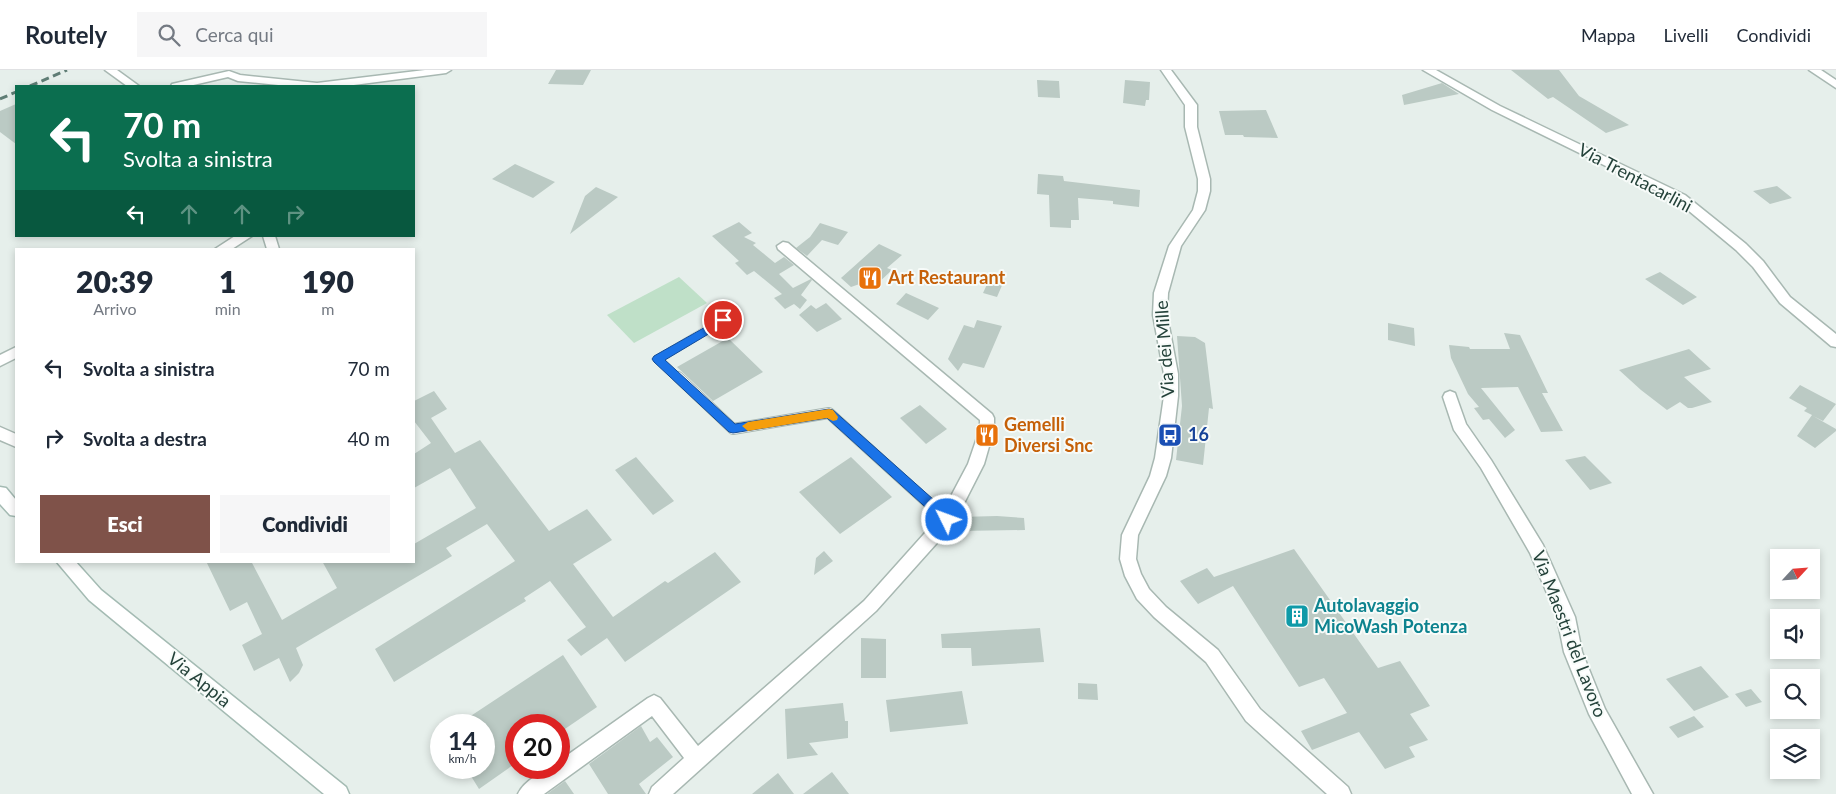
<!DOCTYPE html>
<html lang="it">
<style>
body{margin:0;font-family:Lato,sans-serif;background:#f6f6f7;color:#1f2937;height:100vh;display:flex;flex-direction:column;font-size:19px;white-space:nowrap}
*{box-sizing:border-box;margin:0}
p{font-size:16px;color:#747a83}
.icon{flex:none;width:28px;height:28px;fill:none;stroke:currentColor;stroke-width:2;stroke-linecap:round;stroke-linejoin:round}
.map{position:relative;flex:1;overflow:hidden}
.side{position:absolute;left:15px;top:178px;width:400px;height:315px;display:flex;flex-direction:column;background:#fff;border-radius:0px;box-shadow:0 2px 8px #0003}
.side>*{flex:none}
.hud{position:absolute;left:15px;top:15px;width:400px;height:152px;border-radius:0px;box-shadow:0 2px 8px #0003;background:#0b6e4f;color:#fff;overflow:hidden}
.needle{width:32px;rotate:64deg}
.buttons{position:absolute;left:1770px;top:479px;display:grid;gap:10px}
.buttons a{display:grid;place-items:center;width:50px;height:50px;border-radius:0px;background:#fff;box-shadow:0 2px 8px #0003;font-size:25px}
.speed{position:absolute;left:430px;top:644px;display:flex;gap:10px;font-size:25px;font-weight:700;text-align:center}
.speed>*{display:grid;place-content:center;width:65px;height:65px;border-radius:50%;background:#fff;box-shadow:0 2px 8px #0003;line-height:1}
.speed small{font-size:12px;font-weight:400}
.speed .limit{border:8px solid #d22;background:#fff;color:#111}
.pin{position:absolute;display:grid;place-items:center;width:42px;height:42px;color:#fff;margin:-21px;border:2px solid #fff;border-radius:50%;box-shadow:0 1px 5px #0007}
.me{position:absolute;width:55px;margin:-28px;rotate:312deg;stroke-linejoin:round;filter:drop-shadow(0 0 4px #0008)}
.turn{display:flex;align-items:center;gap:18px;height:105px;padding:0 25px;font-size:22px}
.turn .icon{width:65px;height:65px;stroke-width:2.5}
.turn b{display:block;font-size:35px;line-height:42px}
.lanes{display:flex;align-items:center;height:48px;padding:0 25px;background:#0003;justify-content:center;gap:25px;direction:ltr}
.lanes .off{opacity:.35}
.eta{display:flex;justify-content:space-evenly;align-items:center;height:85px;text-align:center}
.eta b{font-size:30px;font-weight:800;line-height:35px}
.primary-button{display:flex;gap:10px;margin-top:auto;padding:10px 25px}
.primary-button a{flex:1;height:58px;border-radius:0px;background:#7f5249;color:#fff;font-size:20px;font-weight:800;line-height:58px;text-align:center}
.primary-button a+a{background:#f6f6f7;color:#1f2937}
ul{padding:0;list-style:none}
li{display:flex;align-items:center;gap:15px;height:70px;padding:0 25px}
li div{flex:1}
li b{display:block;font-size:19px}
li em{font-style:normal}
header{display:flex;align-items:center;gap:30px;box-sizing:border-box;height:70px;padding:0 25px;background:#fff;border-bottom:1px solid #e0e1e3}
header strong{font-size:24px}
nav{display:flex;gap:28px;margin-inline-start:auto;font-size:18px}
.search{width:350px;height:45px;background:#f6f6f7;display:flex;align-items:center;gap:12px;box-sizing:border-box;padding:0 18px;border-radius:0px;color:#747a83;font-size:19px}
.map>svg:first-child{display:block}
</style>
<header>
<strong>Routely</strong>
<div class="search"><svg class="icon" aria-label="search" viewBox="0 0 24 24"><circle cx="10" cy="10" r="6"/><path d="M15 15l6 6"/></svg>Cerca qui</div>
<nav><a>Mappa</a><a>Livelli</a><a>Condividi</a></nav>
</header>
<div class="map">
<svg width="1836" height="724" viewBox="0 0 1836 724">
<rect width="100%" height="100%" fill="#e6efeb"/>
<path fill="#bfe0c8" d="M679,207L707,233L634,273L607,245Z"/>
<path fill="#bbcac4" d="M556,0H591L583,15L548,14Z
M1511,0H1559L1579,26L1629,55L1606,63L1553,27L1548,29Z
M1037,10L1059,11L1060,28L1038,27Z
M1125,10L1150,12L1149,30H1146L1145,36L1123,33Z
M1442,13L1459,24L1404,35L1402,25Z
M16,34V74L0,62V41Z
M1266,40L1278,68L1244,67L1243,65H1225L1219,41Z
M515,94L555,112L533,128L492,109Z
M1038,104L1063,106L1064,111L1140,120L1139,137L1113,134V131L1078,128L1079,150H1071V158L1050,157L1049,125L1037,124Z
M1777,116L1792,128L1770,134L1753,121Z
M596,117L618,127L570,164L585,126Z
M739,152L752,163L744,167L756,173L753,175L775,193L784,187L794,195L779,204L793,218L811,209L812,210L801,225L807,230L800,239L794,234L785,239L774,228L782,224L754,201L747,205L735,193L739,191L712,166Z
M820,153L848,162L838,175L822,170L807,186L796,178L810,167Z
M879,174L902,185L887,198L892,200L876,215L868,211L851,217L841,208Z
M1660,202L1697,227L1683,235L1645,209Z
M989,210L1003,213L997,227L983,223Z
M906,223L939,238L928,250L896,234Z
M826,233L842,249L817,262L799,245L811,235L816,239Z
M977,250L1002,256L984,298L963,293L958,301L948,289L964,255L974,258Z
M1388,253L1414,258L1415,276L1388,270Z
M1504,263L1520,265L1548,323H1542L1563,361L1541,362L1518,317L1481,318L1515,360L1505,368L1489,349L1483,350L1474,338L1479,337L1468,324L1451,288L1449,275L1469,277L1470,279H1510Z
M1177,266L1195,267L1205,273L1213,339L1209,338L1203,395L1176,390L1182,336Z
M728,268L763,302L713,331L677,297Z
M1689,279L1711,299L1684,307L1712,332L1692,338H1688L1680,332L1667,340L1641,320L1619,300Z
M1800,315L1836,334L1823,351L1813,346L1836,359V361L1815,378L1797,366L1812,345L1804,341L1807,338L1789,328Z
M434,321L447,339L431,348L455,383L480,370L549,461L587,439L612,470L573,494L613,547L665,511L668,513L715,482L741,512L625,592L607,568L581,586L567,570L586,557L550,511L524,528L526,531L394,612L375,579L515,491L487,454L446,478L452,486L296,578L303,595L299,603L290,612L279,588L254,601L242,575L262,564L247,532L230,541L206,491H251L282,550L337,518L322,491H414V474L476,438L450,398L414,418V384L431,373L414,351V331Z
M920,335L947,359L926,374L900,348Z
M1585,386L1612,413L1590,420L1565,390Z
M636,387L674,431L653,445L615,400Z
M851,387L892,427L840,464L799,422Z
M997,446L1024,448L1025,460L960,461L959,447Z
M1294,479L1378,598L1400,591L1430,636L1410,644L1428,670L1409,677L1415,687L1385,699L1359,662L1312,680L1301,661L1347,643L1324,608L1299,617L1233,516L1198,534L1180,511L1207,498L1214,507Z
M824,481L833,491L814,505L816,488Z
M1040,558L1044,592L972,596L971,578H942L941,564Z
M861,568L886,569V608H861Z
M563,585L597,637L559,663V655H516V693L479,719L466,698H484V655H457Z
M1701,596L1729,627L1694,641L1666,609Z
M1078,613L1097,614L1098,630L1078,629Z
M1751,619L1762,632L1746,637L1735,624Z
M962,621L968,654L890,662L886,630Z
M843,633L845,651H848V668L809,673L818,685L787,689L785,639Z
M1694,646L1704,657L1678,668L1669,657Z
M641,656L650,672L657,667L673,687L639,714L646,724H608L589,694Z
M832,702L849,724H803Z
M778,703L794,724H752Z
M565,711L574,724H547Z"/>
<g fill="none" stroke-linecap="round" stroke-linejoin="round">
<g stroke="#a8b8b2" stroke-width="9">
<path id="service-far1" d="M679,309L658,289L723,250"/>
</g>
<g stroke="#a8b8b2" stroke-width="12">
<path id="service" d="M678,307L733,359L829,343L947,450"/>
</g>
<g stroke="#a8b8b2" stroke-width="3">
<path id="minor" d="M105,0H117L139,16H127Z
M425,0H451L446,3L346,16H288L238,11L228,7L189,16H171L172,14L229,1L240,5L317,13Z
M1161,0H1171L1197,35V57L1210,109V121L1205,140L1181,176L1168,223L1167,245L1178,304V326L1171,388L1166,406L1138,465L1136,489L1141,504L1149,519L1166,537L1218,580L1260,639L1348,717L1351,724H1327L1246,651L1206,592L1154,547L1137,529L1125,506L1120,489L1122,465L1150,406L1155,388L1164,326V304L1153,245L1154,223L1169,176L1193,140L1198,121V109L1185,57V35Z
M1423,0H1436L1500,36L1685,125L1746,174L1763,191L1790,227L1836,264V277L1831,276L1780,233L1753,197L1736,180L1677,131L1492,40Z
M1809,0H1821L1836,10V18Z
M235,166H252L232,179H215Z
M263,166H275L279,179H267Z
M783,172L788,173L992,344L994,348V359L984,394L953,455L876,541L673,724H649L652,717L684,688L652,646L544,724H518C524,711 545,698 559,698V691L648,628L654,625L660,628L698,676L864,531L941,445L968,394L980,359V350L778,179L777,176Z
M16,277V288L0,296V285Z
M1450,321L1455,323L1466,354L1491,390L1543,475L1575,547L1582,582L1605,639L1653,724H1632L1589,644L1564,582L1557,547L1530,483L1481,398L1454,360L1443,327L1445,323Z
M0,357L16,364V377L0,370Z"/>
</g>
<g stroke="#a4bbb3" stroke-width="3">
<path id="secondary" d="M0,417L6,418L16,430V446L10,445L0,434Z
M56,491H75L101,520L346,717L349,724H324L89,530Z"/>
</g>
<use href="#service-far1" stroke="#fff" stroke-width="8"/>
<use href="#service" stroke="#fff" stroke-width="10"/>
<use href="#minor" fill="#fff" fill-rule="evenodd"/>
<use href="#secondary" fill="#fff" fill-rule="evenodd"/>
<path stroke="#5f7d75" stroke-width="3" stroke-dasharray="8 4.5" stroke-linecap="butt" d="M30,16L67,0
M0,29L16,22"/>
</g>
<path fill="#1a73e8" stroke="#114b97" d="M723,247L728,250L727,253L665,290L735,354L829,339L833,340L952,446L953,450L952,453H943L827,348L733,363L729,362L654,292L652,289L654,286Z"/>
<path fill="#f59e0b" d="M829,339L833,340L838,347L837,350L833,351L827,348L748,361L742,356L748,352Z"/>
<defs>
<g id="restaurant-square" transform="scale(1.25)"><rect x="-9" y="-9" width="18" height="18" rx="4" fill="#e8710a" stroke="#f7fbf9"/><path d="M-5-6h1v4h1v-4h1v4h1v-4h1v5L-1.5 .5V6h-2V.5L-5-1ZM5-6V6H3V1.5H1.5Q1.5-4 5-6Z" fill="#fff"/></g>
<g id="bus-square" transform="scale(1.25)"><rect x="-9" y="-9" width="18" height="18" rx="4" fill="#1a4fb4" stroke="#f7fbf9"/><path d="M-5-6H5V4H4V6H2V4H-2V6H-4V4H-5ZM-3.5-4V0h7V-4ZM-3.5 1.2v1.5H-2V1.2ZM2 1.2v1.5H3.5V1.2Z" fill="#fff"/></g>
<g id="building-square" transform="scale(1.25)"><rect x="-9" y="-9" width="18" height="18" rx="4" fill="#0f9aa8" stroke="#f7fbf9"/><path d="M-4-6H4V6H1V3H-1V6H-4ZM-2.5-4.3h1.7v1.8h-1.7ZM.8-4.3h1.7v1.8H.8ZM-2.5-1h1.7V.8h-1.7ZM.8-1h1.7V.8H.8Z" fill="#fff"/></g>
</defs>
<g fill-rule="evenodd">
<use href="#restaurant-square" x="870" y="208"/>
<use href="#restaurant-square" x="987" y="365"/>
<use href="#bus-square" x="1170" y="365"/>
<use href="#building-square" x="1297" y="546"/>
</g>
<g text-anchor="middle" stroke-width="4" stroke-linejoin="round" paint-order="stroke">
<g font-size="18" fill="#24423a" stroke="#f7fbf9">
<text transform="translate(1635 108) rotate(28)" y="6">Via Trentacarlini</text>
<text transform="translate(1165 279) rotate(-94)" y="6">Via dei Mille</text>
<text transform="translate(1569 564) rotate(69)" y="6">Via Maestri del Lavoro</text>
<text transform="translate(199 610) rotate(39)" y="6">Via Appia</text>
</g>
<g font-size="18" font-weight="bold" fill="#c56008" stroke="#f7fbf9" text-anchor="start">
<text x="888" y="214">Art Restaurant</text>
<text x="1004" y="361">Gemelli<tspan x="1004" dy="21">Diversi Snc</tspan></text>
</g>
<g font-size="18" font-weight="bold" fill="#164399" stroke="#f7fbf9" text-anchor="start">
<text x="1188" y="371">16</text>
</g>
<g font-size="18" font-weight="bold" fill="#0d838f" stroke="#f7fbf9" text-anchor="start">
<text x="1314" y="542">Autolavaggio<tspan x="1314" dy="21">MicoWash Potenza</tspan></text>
</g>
</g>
</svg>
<div class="buttons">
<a><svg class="needle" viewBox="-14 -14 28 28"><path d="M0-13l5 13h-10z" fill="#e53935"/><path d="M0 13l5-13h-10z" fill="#747a83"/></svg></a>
<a><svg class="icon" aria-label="sound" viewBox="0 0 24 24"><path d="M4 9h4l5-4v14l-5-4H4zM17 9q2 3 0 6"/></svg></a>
<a><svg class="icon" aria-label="search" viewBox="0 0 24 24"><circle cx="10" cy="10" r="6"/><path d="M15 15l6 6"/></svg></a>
<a><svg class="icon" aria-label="layers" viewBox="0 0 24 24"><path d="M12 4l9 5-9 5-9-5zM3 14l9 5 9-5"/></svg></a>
</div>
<div class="speed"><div>14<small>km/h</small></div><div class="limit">20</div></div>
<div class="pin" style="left:723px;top:250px;background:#d93025"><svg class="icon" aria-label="arrive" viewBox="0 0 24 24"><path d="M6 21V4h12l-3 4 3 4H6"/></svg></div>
<svg class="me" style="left:947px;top:450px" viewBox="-20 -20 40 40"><circle r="17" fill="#1a73e8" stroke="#fff" stroke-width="3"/><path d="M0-11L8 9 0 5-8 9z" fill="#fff"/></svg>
<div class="hud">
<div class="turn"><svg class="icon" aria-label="left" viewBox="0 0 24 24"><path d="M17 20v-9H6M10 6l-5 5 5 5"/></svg><div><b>70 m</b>Svolta a sinistra</div></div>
<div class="lanes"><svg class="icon" aria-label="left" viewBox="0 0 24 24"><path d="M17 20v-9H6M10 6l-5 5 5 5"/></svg><svg class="icon off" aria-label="ahead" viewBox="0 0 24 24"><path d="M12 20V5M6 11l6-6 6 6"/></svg><svg class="icon off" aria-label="ahead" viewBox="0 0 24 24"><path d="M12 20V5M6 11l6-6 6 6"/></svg><svg class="icon off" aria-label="right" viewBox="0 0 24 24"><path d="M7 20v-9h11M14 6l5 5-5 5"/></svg></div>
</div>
<section class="side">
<div class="eta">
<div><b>20:39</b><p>Arrivo</p></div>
<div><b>1</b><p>min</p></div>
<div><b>190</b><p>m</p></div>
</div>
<ul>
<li><svg class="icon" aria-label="left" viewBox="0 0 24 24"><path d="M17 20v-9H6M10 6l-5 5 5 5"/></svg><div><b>Svolta a sinistra</b></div><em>70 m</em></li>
<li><svg class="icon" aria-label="right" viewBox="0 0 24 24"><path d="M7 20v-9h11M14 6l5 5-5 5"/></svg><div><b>Svolta a destra</b></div><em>40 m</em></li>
</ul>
<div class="primary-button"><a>Esci</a><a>Condividi</a></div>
</section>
</div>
